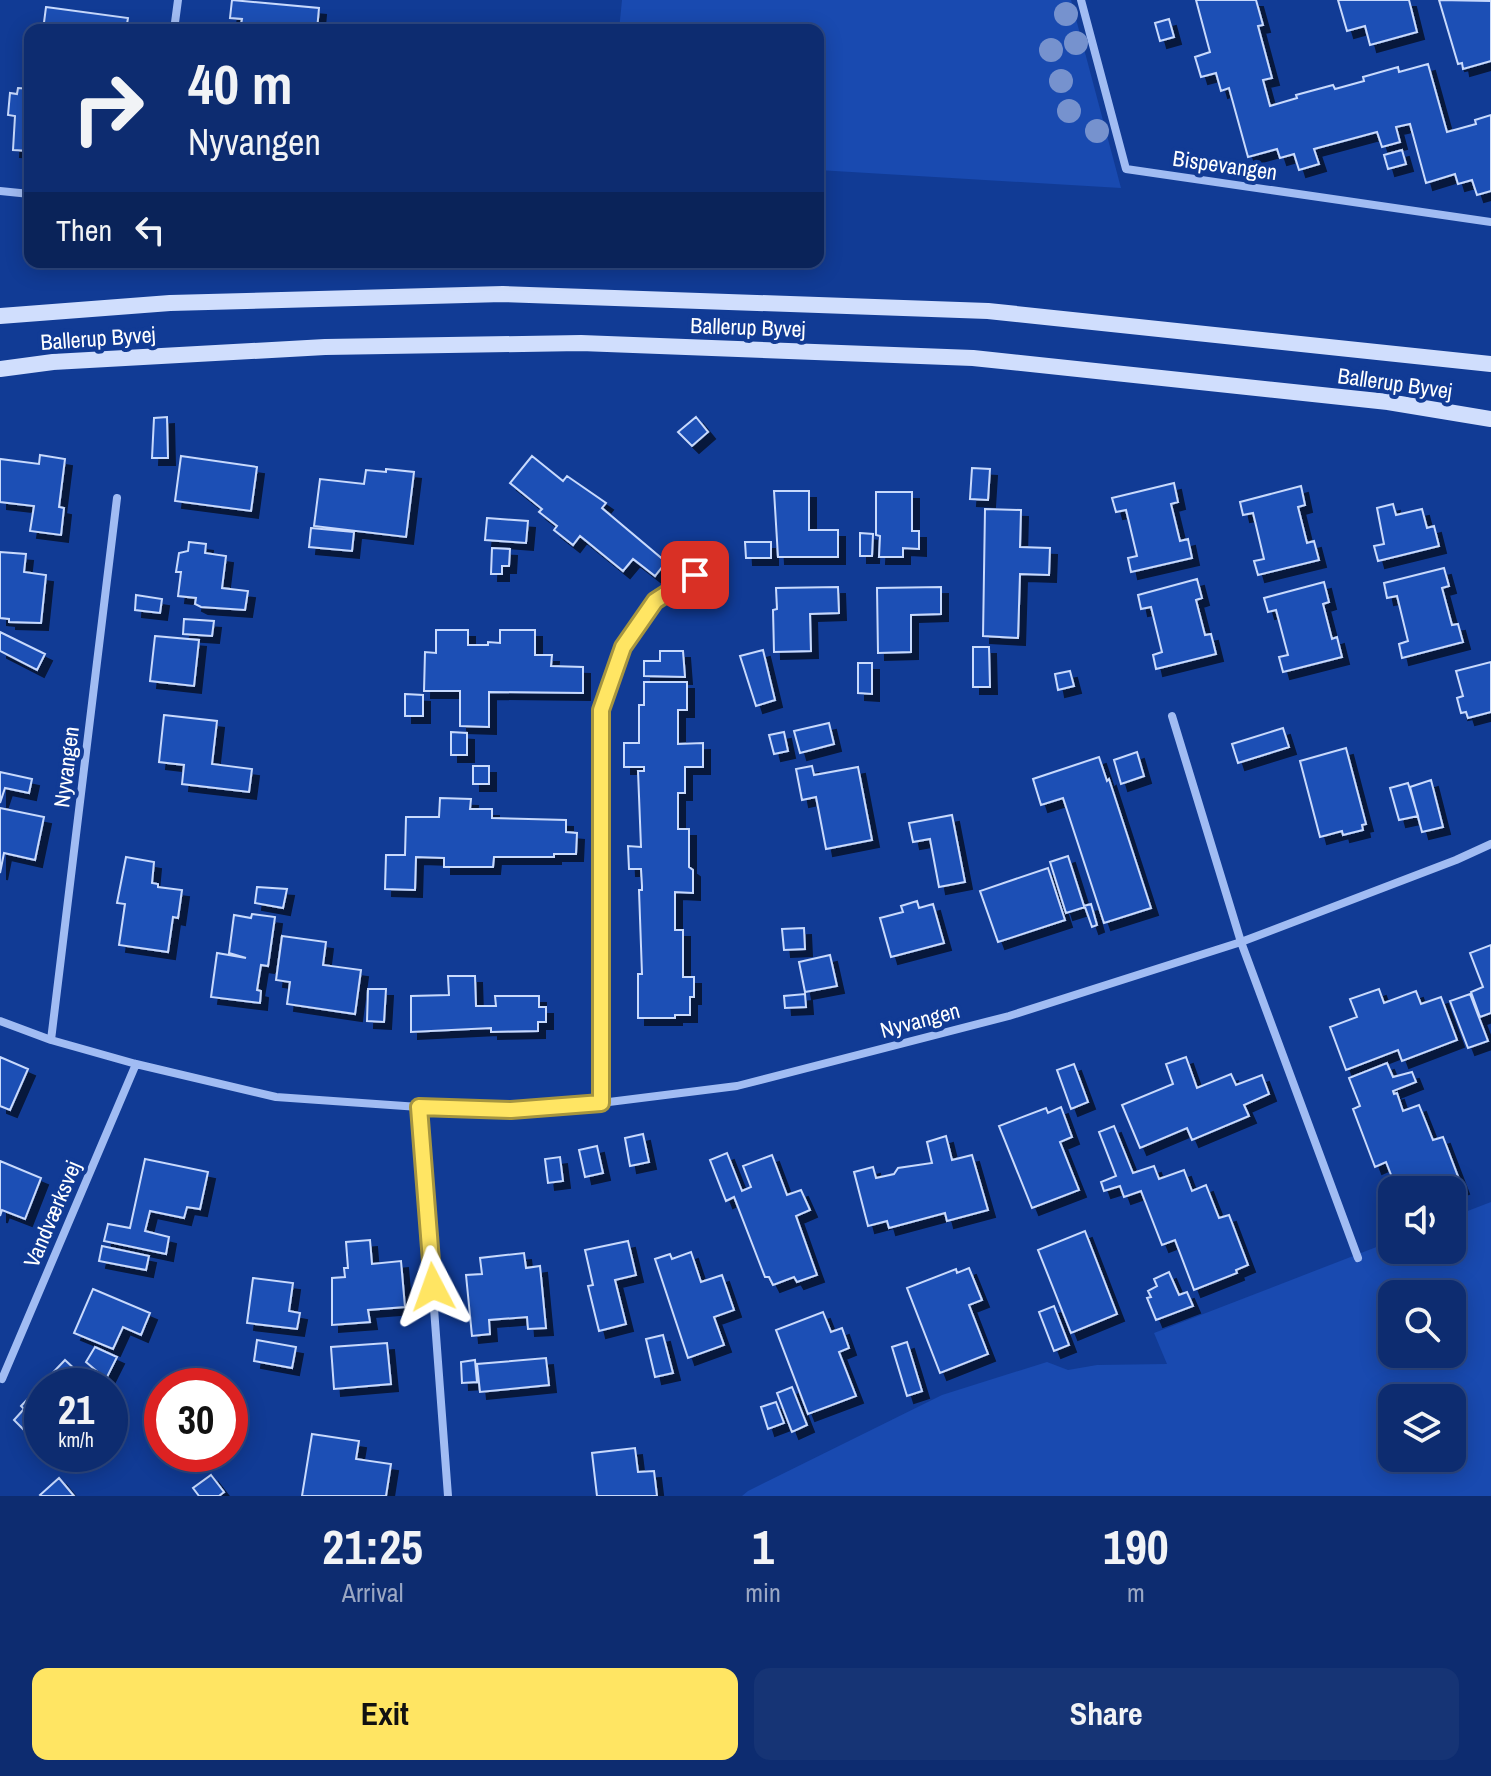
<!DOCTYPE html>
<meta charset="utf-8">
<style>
body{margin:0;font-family:"Archivo Narrow",sans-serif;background:#163475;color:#f1f3f6;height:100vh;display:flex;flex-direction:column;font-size:30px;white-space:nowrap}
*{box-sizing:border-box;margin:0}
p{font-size:26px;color:#9aa7c3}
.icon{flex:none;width:44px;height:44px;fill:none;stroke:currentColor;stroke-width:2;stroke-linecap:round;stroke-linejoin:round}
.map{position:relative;height:1496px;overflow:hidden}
.details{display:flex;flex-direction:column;background:#0d2c70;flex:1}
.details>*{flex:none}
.banner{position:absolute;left:24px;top:24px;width:800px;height:244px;border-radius:16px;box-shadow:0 4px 20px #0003,0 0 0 2px #2d4883;background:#0d2c70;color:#f1f3f6;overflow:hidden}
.tools{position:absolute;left:1378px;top:1176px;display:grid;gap:16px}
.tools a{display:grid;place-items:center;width:88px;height:88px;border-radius:16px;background:#0d2c70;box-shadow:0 4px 20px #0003,0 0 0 2px #2d4883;font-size:40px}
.speed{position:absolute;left:24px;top:1368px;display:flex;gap:16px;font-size:40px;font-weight:700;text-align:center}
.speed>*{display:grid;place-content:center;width:104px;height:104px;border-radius:50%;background:#0d2c70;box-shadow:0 4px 20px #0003,0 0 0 2px #2d4883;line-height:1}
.speed small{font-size:20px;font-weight:400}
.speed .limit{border:12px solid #d22;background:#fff;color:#111}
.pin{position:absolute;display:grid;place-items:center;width:68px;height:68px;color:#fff;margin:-34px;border-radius:16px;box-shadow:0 4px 12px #0006}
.me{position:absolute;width:88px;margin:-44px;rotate:356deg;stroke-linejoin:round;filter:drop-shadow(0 0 6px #0008)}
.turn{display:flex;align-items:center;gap:28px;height:168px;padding:0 32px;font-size:36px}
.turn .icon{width:104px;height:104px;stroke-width:2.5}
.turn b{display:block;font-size:56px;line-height:68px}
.then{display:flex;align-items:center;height:76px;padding:0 32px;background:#0003;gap:16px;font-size:30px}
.eta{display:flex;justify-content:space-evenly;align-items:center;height:136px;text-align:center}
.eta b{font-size:48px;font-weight:800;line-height:56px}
.action{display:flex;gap:16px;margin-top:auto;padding:16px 32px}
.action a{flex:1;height:92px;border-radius:16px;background:#ffe563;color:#111;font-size:32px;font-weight:800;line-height:92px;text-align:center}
.action a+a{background:#163475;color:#f1f3f6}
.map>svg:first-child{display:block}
</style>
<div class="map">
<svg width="1491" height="1496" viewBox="0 0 1491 1496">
<defs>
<filter id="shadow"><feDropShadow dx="7" dy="7" stdDeviation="0" flood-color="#0009"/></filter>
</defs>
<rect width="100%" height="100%" fill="#113b95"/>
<path fill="#194ab0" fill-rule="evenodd" d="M622,0H1071L1121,188L818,170V30H619Z
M1491,1202V1496H742L748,1491L942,1395L1047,1362L1068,1370L1097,1365L1167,1364L1154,1333L1392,1241V1250H1452V1217ZM1392,1294H1452V1354H1392ZM1392,1398H1452V1458H1392Z"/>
<path fill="#1f4fb5" stroke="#c8dafd" stroke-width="2" filter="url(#shadow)" d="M232,0L319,8L317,30H240L242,19L230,18Z
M1196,0H1256L1263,25L1258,26L1272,78L1263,80L1270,106L1297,98L1296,95L1333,85L1335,89L1364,81L1363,77L1398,67L1399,72L1428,64L1447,132L1476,124L1475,120L1491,115V191L1477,195L1472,180L1458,184L1455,174L1426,183L1410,124L1396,127L1400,142L1382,147L1377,132L1314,149L1319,164L1299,170L1294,154L1280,158L1277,149L1248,157L1229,88L1221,91L1216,73L1201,77L1195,57L1210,52Z
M1338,0H1409L1417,32L1370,45L1365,26L1347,31Z
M1439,0L1491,1V61L1463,69L1462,63L1458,64Z
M46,7L128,18L126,30H43Z
M1169,19L1174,37L1160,41L1155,23Z
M18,88L30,89V151L13,150L15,116L8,115L10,93L17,94Z
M1402,150L1406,164L1388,169L1384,155Z
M167,417L168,458H152L154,418Z
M696,417L708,432L692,446L678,432Z
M40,455L65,459L59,507L64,508L61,535L30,531L34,506L0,502V459L39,464Z
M181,456L257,467L251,511L175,501Z
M532,456L563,481L567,476L606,503L602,508L666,562L655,576L633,559L623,571L580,536L573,545L554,530L557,526L539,512L542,509L510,483Z
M972,468L990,469L988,500L970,499Z
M386,469L414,472L406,537L314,526L320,479L364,484L366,470L386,472Z
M1174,483L1178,502L1171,504L1180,541L1188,539L1192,558L1131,572L1128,558L1137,556L1126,510L1116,512L1112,498Z
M1301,486L1305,505L1298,507L1307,543L1314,541L1319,560L1258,575L1254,561L1264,559L1253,513L1243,515L1240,502Z
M774,491H809V530H838V557H778Z
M876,492H912V531H919V549L903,548V557H879L880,536L876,535Z
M1393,504L1396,515L1422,509L1427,528L1434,526L1439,546L1378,561L1374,546L1384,544L1377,508Z
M985,509L1021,510L1020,547L1050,548L1049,575L1020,574L1018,638L983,636Z
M487,518L528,521L526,543L485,540Z
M311,528L354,532L352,551L309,547Z
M860,533L873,534L872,556H860Z
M189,542L206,544L205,553L226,556L222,588L248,591L245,610L201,607L195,604L196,598L178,596L181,572H176L179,553L188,551Z
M745,542H771V558H746Z
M492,548L510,549L509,566H502V574H491Z
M0,552L26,554L24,572L46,575L41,623L9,622V619L0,618Z
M1444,568L1449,586L1442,588L1452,625L1458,624L1463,642L1402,658L1399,644L1408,641L1397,596L1387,598L1384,583Z
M1197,579L1202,598L1196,600L1205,635L1211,634L1216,654L1156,669L1153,655L1162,652L1151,607L1141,609L1138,595Z
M1324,582L1329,602L1323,604L1332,639L1337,637L1342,657L1283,672L1279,657L1288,655L1276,610L1268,612L1264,598Z
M838,587L839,613L810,614L811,651L774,652L773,610L777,609L776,588Z
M941,587V614L911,615V652L878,653L877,588Z
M136,595L162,599L160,613L135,610Z
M184,619L214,621L212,636L183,634Z
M436,630H468V645H488V642L500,643V630H535V655H552L551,666L583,667V693L489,692V727L460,726V691H424L425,652L436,653Z
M0,632L45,654L37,670L0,651Z
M155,636L199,640L194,686L150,681Z
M973,647H989L990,687H973Z
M763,650L775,700L756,706L740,656Z
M660,651H683L685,677L644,676V661H660Z
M1491,662V712L1468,718L1466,712L1461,713L1457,698L1463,696L1456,671Z
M858,663H872V694L858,693Z
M1070,671L1074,686L1058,690L1055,674Z
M644,682H687V710H678V744L703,743V767H685V793H678V829H689V867L693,870V893L675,892V930H683V977H694V997H690V1015H675V1018H638V974H642L639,890H642V886L641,869H629L628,846L641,847L638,771H644V767H624V743H639V705H644Z
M405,694L423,695V716H405Z
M164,715L217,721L212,764L252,769L249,792L182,784L184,765L159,762Z
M829,723L834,744L800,753L794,731Z
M1283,728L1289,747L1238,763L1232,744Z
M451,732L467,733V755H451Z
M784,732L788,751L774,754L769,735Z
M1346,748L1366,824L1362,825L1363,830L1343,835L1342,831L1320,837L1300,761Z
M1137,752L1144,776L1121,784L1114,760Z
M1099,757L1107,781L1109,779L1151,908L1104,923L1063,798L1041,805L1033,779Z
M473,766H489V784H473Z
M812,766L814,775L858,767L872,840L826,849L816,797L802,800L796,769Z
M0,772L32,779L29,793L5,788L0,803Z
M1431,780L1443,827L1422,832L1410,787Z
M1408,783L1418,816L1399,820L1390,788Z
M440,798L471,799L470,809H492V818L566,820V832L577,833L576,854H554V857H494L493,867H444V858L416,857L415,890L385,889L386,855H405L406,817H439Z
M0,808L44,817L35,860L4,853L0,873Z
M952,815L965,882L939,887L930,839L913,842L909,823Z
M1068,856L1084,906L1091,904L1097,925L1092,927L1085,907L1066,913L1050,862Z
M126,857L154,862L152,883L158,884V887L182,890L178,918L173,917L168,952L119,945L125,904L117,903Z
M1048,868L1065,920L998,942L980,891Z
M257,887L287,889L283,908L255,903Z
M917,901L919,908L933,904L944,943L891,957L880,918L903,912L901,906Z
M252,914L275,917L268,966L261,965L257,990L261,991L260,1003L211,997L217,953L246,958L229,953L234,915L251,918Z
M804,928L805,949L784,950L782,929Z
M282,936L326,942L323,965L361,970L355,1014L287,1004L290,982L276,980Z
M1491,945V1013L1480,1017L1471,992L1483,987L1470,953Z
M830,955L837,986L805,992L799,962Z
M448,976H475L476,1006H496L495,996H539V1007H546V1022H538V1031L491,1032V1028L411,1032V996L449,995Z
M368,989H386L384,1022L367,1021Z
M1379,989L1384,1003L1416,991L1421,1004L1441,997L1457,1040L1402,1061L1398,1050L1346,1070L1330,1027L1357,1017L1350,999Z
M805,994L806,1007L785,1008L784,996Z
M1470,994L1488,1041L1468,1048L1450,1001Z
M0,1057L28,1069L10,1110L0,1106Z
M1186,1057L1197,1088L1231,1074L1236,1085L1262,1075L1269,1094L1244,1105L1249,1116L1192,1140L1187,1128L1140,1148L1122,1105L1173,1084L1166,1064Z
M1387,1063L1393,1077L1412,1072L1416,1082L1393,1091L1394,1094L1397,1093L1403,1111L1419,1105L1433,1140L1443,1137L1462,1187L1452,1191L1397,1190L1386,1162L1375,1167L1353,1109L1360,1106L1349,1078Z
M1074,1064L1088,1102L1071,1109L1057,1070Z
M1061,1107L1072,1137L1060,1142L1079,1190L1032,1208L999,1126L1046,1108L1048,1113Z
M1114,1126L1133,1173L1154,1166L1159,1179L1184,1170L1192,1191L1206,1185L1219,1218L1229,1215L1248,1265L1236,1270L1237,1273L1194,1290L1175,1240L1162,1245L1141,1191L1124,1197L1120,1186L1104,1191L1101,1182L1116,1176L1099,1132Z
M643,1134L649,1162L630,1166L625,1138Z
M946,1136L952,1160L972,1155L988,1210L947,1221L945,1213L889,1228L887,1221L868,1226L854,1172L873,1167L876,1178L894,1174L898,1168L932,1163L927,1142Z
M597,1146L603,1173L585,1177L579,1150Z
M727,1153L742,1191L751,1187L743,1166L772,1155L787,1195L801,1190L810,1210L796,1216L817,1275L797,1282L794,1277L773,1285L769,1277H765L734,1197L726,1201L710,1160Z
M560,1157L563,1181L548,1183L545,1159Z
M145,1159L208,1172L200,1209L187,1207L184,1218L150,1211L145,1231L169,1237L166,1254L104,1241L108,1224L130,1228Z
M0,1161L41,1178L25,1219L2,1210L0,1216Z
M1085,1231L1117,1314L1071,1333L1038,1250Z
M370,1240L372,1264L401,1261L405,1307L368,1310L370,1322L332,1325V1278L345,1277L344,1268H348L346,1242Z
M628,1241L636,1275L615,1280L626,1324L599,1331L588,1286L593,1285L585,1250Z
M102,1246L149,1256L146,1270L99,1261Z
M691,1252L701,1282L722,1275L734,1310L714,1317L724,1345L688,1358L655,1259L670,1254L672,1259Z
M524,1253L526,1268L540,1266L546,1328L528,1329L527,1317L489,1320L490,1334L472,1336L466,1275L482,1274L480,1258Z
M969,1268L982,1300L969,1305L988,1354L940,1373L907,1288L956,1269L957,1273Z
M1169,1272L1179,1295L1187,1292L1193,1306L1156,1320L1147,1298L1151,1297L1148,1291L1157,1286L1154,1279Z
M253,1278L293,1283L289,1311L300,1313L297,1329L247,1323Z
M93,1289L150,1313L141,1335L123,1327L113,1349L74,1333Z
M1054,1306L1069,1345L1054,1351L1039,1312Z
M823,1312L831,1332L842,1328L849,1348L839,1352L856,1396L808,1414L776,1330Z
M663,1335L673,1373L655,1377L646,1339Z
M257,1340L296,1347L292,1368L254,1361Z
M907,1342L922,1391L907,1396L892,1347Z
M387,1343L391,1384L334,1389L331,1347Z
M95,1347L117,1357L106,1379L86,1362Z
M546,1358L549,1385L480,1392L477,1364Z
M65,1360L93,1386H42V1426L36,1420L25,1431L14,1420L24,1409L21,1406Z
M475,1360L477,1382L462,1383L461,1362Z
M792,1387L807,1425L792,1432L777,1393Z
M776,1402L784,1423L768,1429L761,1407Z
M312,1434L359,1441L356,1459L391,1464L386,1496H302Z
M635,1448L638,1472L654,1471L657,1496H597L592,1453Z
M211,1475L224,1492L219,1496H199L193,1488Z
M59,1478L74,1496H41L40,1495Z"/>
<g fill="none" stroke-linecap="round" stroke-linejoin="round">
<path stroke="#a1bcf3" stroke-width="8" d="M1081,0L1126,169L1491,222
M174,30L178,0
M0,191L30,194
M1172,716L1241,942L1358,1258
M0,1021L51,1040L136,1064L276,1097L419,1107L511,1110L601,1103L737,1086L1009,1016L1241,942L1456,860L1491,844
M51,1040L117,498
M601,1103V710L623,647L655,601L714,562
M419,1107L448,1496
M2,1379L136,1064"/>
<path stroke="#d0defd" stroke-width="16" d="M0,316L170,303L503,294L988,311L1491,364
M0,369L53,362L325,347L581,343L973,358L1388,402L1491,419"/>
</g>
<g fill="#7692ce">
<circle cx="1066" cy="14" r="12"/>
<circle cx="1076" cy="43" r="12"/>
<circle cx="1051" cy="50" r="12"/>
<circle cx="1061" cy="81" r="12"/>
<circle cx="1069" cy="111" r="12"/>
<circle cx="1097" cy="131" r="12"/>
</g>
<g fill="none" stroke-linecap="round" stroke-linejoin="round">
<g stroke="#a69540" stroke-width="20">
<path id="route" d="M433,1287L419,1107L511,1110L601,1103V710L623,647L655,601L695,575"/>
</g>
<use href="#route" stroke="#ffe563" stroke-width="14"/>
</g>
<g text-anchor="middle" stroke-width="8" stroke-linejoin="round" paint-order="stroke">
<g font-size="22" fill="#fff" stroke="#113b95">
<text transform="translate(1225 165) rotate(8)" y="8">Bispevangen</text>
<text transform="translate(748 327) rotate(2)" y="8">Ballerup Byvej</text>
<text transform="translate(98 338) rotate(-4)" y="8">Ballerup Byvej</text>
<text transform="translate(1395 383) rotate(8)" y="8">Ballerup Byvej</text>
<text transform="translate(66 767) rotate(-83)" y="8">Nyvangen</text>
<text transform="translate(920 1020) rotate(-15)" y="8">Nyvangen</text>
<text transform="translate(52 1214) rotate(-67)" y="8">Vandværksvej</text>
</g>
</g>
</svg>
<div class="tools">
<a><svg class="icon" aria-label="sound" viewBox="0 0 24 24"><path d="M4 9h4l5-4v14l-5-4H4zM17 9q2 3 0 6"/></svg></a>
<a><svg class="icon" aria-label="search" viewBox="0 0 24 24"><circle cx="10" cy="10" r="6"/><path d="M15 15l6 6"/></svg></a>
<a><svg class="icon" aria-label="layers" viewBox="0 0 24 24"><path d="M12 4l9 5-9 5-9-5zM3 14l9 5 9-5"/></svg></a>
</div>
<div class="speed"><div>21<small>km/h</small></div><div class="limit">30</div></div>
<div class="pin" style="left:695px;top:575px;background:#d93025"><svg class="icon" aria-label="arrive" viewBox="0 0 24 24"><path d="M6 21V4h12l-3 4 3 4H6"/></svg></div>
<svg class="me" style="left:433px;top:1287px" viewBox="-20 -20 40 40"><path d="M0-17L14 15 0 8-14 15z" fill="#ffe563" stroke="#fff" stroke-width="4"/></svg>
<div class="banner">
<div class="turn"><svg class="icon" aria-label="right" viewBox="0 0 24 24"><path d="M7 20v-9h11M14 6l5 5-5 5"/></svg><div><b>40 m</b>Nyvangen</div></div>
<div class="then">Then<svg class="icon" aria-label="left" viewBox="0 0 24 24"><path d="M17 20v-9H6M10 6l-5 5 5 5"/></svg></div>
</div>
</div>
<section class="details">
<div class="eta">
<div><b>21:25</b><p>Arrival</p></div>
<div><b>1</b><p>min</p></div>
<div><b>190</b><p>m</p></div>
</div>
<div class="action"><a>Exit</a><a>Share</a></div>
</section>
